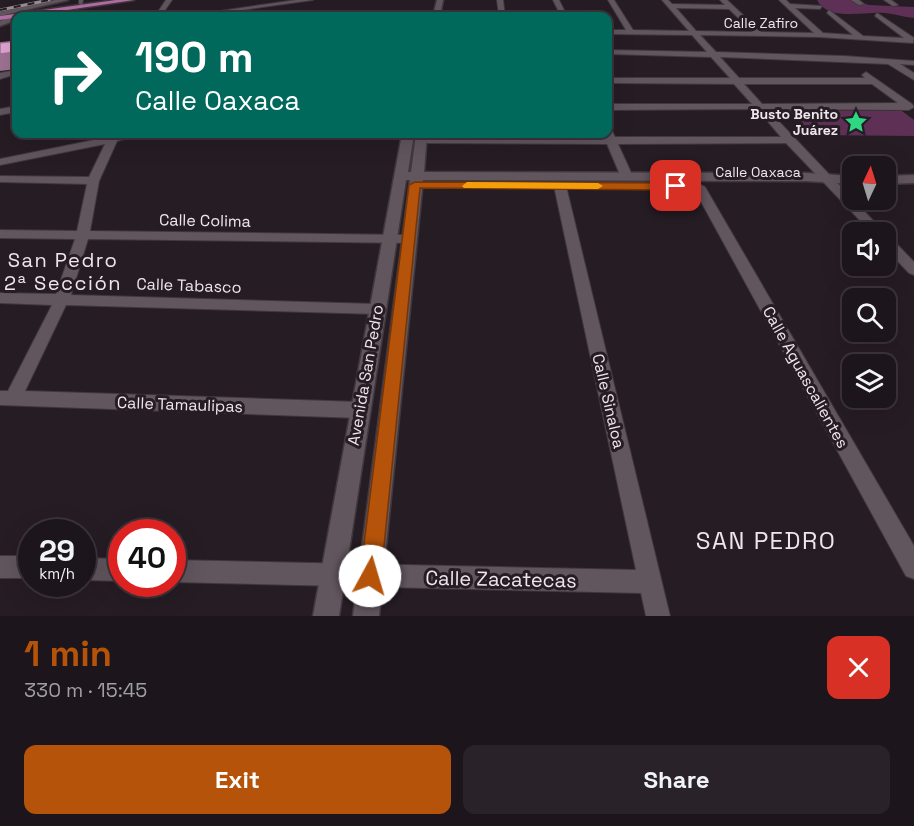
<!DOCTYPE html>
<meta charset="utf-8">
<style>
body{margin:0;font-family:"Space Grotesk",sans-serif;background:#292228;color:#f1f3f6;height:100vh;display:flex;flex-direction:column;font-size:22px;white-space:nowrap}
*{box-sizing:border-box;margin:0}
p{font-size:20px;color:#a09fa3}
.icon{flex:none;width:33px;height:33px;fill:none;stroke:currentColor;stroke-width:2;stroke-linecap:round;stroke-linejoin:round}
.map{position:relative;height:616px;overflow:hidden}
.drawer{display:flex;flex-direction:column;background:#1c151b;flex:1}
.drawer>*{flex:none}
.banner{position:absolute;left:12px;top:12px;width:600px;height:126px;border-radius:12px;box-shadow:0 6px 24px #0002,0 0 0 2px #3a343a;background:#00695c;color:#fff;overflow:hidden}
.needle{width:39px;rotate:4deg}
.fabs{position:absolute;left:842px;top:156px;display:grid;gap:12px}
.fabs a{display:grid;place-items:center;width:54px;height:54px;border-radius:12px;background:#1c151b;box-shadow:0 6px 24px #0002,0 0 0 2px #3a343a;font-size:30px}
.speed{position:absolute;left:18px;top:519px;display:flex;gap:12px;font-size:30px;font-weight:700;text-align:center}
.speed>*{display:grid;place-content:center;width:78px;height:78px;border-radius:50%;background:#1c151b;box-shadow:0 6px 24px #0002,0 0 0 2px #3a343a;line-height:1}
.speed small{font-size:15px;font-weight:400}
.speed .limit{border:9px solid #d22;background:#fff;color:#111}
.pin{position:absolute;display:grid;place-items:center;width:51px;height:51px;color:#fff;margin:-26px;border-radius:12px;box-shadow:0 3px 9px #0006}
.me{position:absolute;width:66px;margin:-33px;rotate:6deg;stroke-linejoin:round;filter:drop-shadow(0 0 4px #0008)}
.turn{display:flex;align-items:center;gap:21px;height:126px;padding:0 24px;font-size:27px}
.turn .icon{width:78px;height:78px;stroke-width:2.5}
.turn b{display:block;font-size:42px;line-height:51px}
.round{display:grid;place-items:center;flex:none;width:63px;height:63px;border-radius:12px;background:#292228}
.summary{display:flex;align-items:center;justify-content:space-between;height:102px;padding:0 24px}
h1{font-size:36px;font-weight:800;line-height:45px;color:#b45309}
.action{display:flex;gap:12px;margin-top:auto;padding:12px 24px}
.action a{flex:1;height:69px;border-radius:12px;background:#b45309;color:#fff;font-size:24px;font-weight:800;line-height:69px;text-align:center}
.action a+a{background:#292228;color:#f1f3f6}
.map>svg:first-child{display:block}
</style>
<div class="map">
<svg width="914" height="616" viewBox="0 0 914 616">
<rect width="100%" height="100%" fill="#261c24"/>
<path fill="#5f3055" d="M817,0H854L869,5L914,7V18C904,17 895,14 885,13C865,11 828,22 817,0Z
M788,110L902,111L914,120V136L813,135Z"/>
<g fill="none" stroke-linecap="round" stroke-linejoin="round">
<g stroke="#40383e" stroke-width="2">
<path id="service" d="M79,0H83L82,5L79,4Z"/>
</g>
<g stroke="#40383e" stroke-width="2">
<path id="minor" d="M166,0H172L161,16H155Z
M296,0H313L200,16H186Z
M497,0H503L505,16H499Z
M553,0H559L567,16H561Z
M608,0H614L633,30L689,31L662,0H668L672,4L725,5L720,0H727L761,32L814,33L779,0H786L790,4L822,6L820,9L795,8L823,33L853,35L827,13L829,10L863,36L904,38L875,16L877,13L914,38L913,43L819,37L700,35L716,52L844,56L914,61V65L900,64L914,73V80L888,64L720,57L739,78H865L862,75L866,72L912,104L914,107L909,110L767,109L884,232H871L786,143L618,144L633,177L627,180L621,177L607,144L417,143L416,141L421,138L605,137L603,134H608V130L612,131L615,137H781L757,109L608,110V104H752L734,84L608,83V78H730L711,57L608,54V50L707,52L692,35L608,34V30H626ZM676,8L729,9L753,32L696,31ZM744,84H872L898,103L762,104Z
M851,0H859L864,4L859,5Z
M884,0H891L898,5L893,6Z
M370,14H427L430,16H367Z
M16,70V74L0,79V73Z
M16,106V112L0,115V109Z
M110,134H143L117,141L99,181L90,231L409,235L416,239L409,243L88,239L71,295L376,304L381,305L384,309L381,313L376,314L66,305L25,391L359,402L365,405L368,410L365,415L359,418L0,405V391H8L52,305L0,303V293L56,294L75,239L0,238V230L77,231L87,184L0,182V176L89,177L105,144L0,165V159L109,137Z
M560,183L566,186L670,616H646L641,593L172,582V560L636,570L554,186Z
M699,184L705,187L914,546V579L906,576L693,187Z
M885,236L890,237L914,262V275L909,273L885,248Z
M0,556H32V578H0Z
M82,558L122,559V581L82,580Z"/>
</g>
<g stroke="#40383e" stroke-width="3">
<path id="tertiary" d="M437,0H443L440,16H433Z
M16,15L19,16H16V20L0,26V21Z
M402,134H414L408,172H411L416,134H427L424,172L806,173L852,176V184L806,181L423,180L379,616H353L410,180H406L339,616H313Z
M914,175V183L885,184V176Z"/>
</g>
<g stroke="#40383e" stroke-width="3">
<path id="secondary" d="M55,0H68L0,16V12Z"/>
</g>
<g stroke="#40383e" stroke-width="3">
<path id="primary" d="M116,0H134L0,20V16Z"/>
</g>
<use href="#service" fill="#61555e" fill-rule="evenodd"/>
<use href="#minor" fill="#61555e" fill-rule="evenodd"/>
<use href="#tertiary" fill="#61555e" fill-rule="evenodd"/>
<use href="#secondary" fill="#61555e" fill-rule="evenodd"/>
<use href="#primary" fill="#b36da5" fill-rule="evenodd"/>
<g stroke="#988f95" stroke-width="3">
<path id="rail" d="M0,10L49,0"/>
</g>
<use href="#rail" stroke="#261c24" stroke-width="2" stroke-dasharray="7" stroke-linecap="butt"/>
</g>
<path fill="#9e7394" d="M16,52V69L0,71V54Z"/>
<path fill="#e2a4d3" stroke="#9e7394" stroke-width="1.5" d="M16,41V52L0,54V43Z"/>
<path fill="#b45309" stroke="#753606" stroke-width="1.5" d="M415,182L676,183L682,186L676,190L420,188L381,576L378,583L370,586L363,583L360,576L409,185Z"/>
<path fill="#f59e0b" d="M467,182L598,183L603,186L598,189L464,188L462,186Z"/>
<defs>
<g id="sight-bare" transform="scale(1.8)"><path d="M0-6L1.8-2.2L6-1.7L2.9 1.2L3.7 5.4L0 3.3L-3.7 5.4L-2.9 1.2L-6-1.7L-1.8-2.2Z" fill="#2ed883" stroke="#261c24" stroke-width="2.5" paint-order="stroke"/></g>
</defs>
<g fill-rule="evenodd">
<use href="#sight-bare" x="856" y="122"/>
</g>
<g text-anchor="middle" stroke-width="6" stroke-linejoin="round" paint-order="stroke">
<g font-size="14" fill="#eee6eb" stroke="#261c24">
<text x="761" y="28">Calle Zafiro</text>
<text x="758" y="177">Calle Oaxaca</text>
</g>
<g font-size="14" font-weight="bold" fill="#eee6eb" stroke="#261c24" text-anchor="end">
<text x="838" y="119">Busto Benito<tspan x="838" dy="16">Juárez</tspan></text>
</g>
<g font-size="16" fill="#eee6eb" stroke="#261c24">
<text transform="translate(205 220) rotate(1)" y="6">Calle Colima</text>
<text transform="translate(189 285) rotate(2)" y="6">Calle Tabasco</text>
<text transform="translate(365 375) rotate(-80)" y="6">Avenida San Pedro</text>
<text transform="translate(806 377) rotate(61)" y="6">Calle Aguascalientes</text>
<text transform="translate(609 401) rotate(77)" y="6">Calle Sinaloa</text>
<text transform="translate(180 404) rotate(2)" y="6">Calle Tamaulipas</text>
</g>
<g font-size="20" letter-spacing="1.5" fill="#eee6eb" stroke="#261c24">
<text x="63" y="267">San Pedro<tspan x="63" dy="23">2ª Sección</tspan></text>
</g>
<g font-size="20" fill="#eee6eb" stroke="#261c24">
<text transform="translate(501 579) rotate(1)" y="7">Calle Zacatecas</text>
</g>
<g font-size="24" letter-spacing="1.5" fill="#eee6eb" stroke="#261c24">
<text x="766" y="549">SAN PEDRO</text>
</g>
</g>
</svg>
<div class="fabs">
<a><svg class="needle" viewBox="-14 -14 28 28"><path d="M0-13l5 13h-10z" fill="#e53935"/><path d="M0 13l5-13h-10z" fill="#a09fa3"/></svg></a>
<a><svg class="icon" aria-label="sound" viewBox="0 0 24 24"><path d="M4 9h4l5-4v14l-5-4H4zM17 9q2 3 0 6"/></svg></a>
<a><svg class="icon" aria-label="search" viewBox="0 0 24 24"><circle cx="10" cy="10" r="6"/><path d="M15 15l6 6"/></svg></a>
<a><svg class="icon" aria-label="layers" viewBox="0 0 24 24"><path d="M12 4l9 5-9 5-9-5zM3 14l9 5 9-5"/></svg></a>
</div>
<div class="speed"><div>29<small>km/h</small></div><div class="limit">40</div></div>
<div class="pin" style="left:676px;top:186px;background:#d93025"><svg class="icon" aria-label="arrive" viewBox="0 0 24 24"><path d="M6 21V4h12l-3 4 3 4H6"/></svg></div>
<svg class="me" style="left:370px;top:576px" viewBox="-20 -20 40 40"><circle r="19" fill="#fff"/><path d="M0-13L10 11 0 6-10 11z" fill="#b45309"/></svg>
<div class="banner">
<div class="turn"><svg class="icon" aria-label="right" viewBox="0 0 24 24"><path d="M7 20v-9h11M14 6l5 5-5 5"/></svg><div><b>190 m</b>Calle Oaxaca</div></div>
</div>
</div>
<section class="drawer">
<div class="summary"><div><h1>1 min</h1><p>330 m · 15:45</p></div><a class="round" style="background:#d93025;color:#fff"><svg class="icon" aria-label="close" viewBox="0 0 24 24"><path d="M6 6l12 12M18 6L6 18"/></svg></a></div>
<div class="action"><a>Exit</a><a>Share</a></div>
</section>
